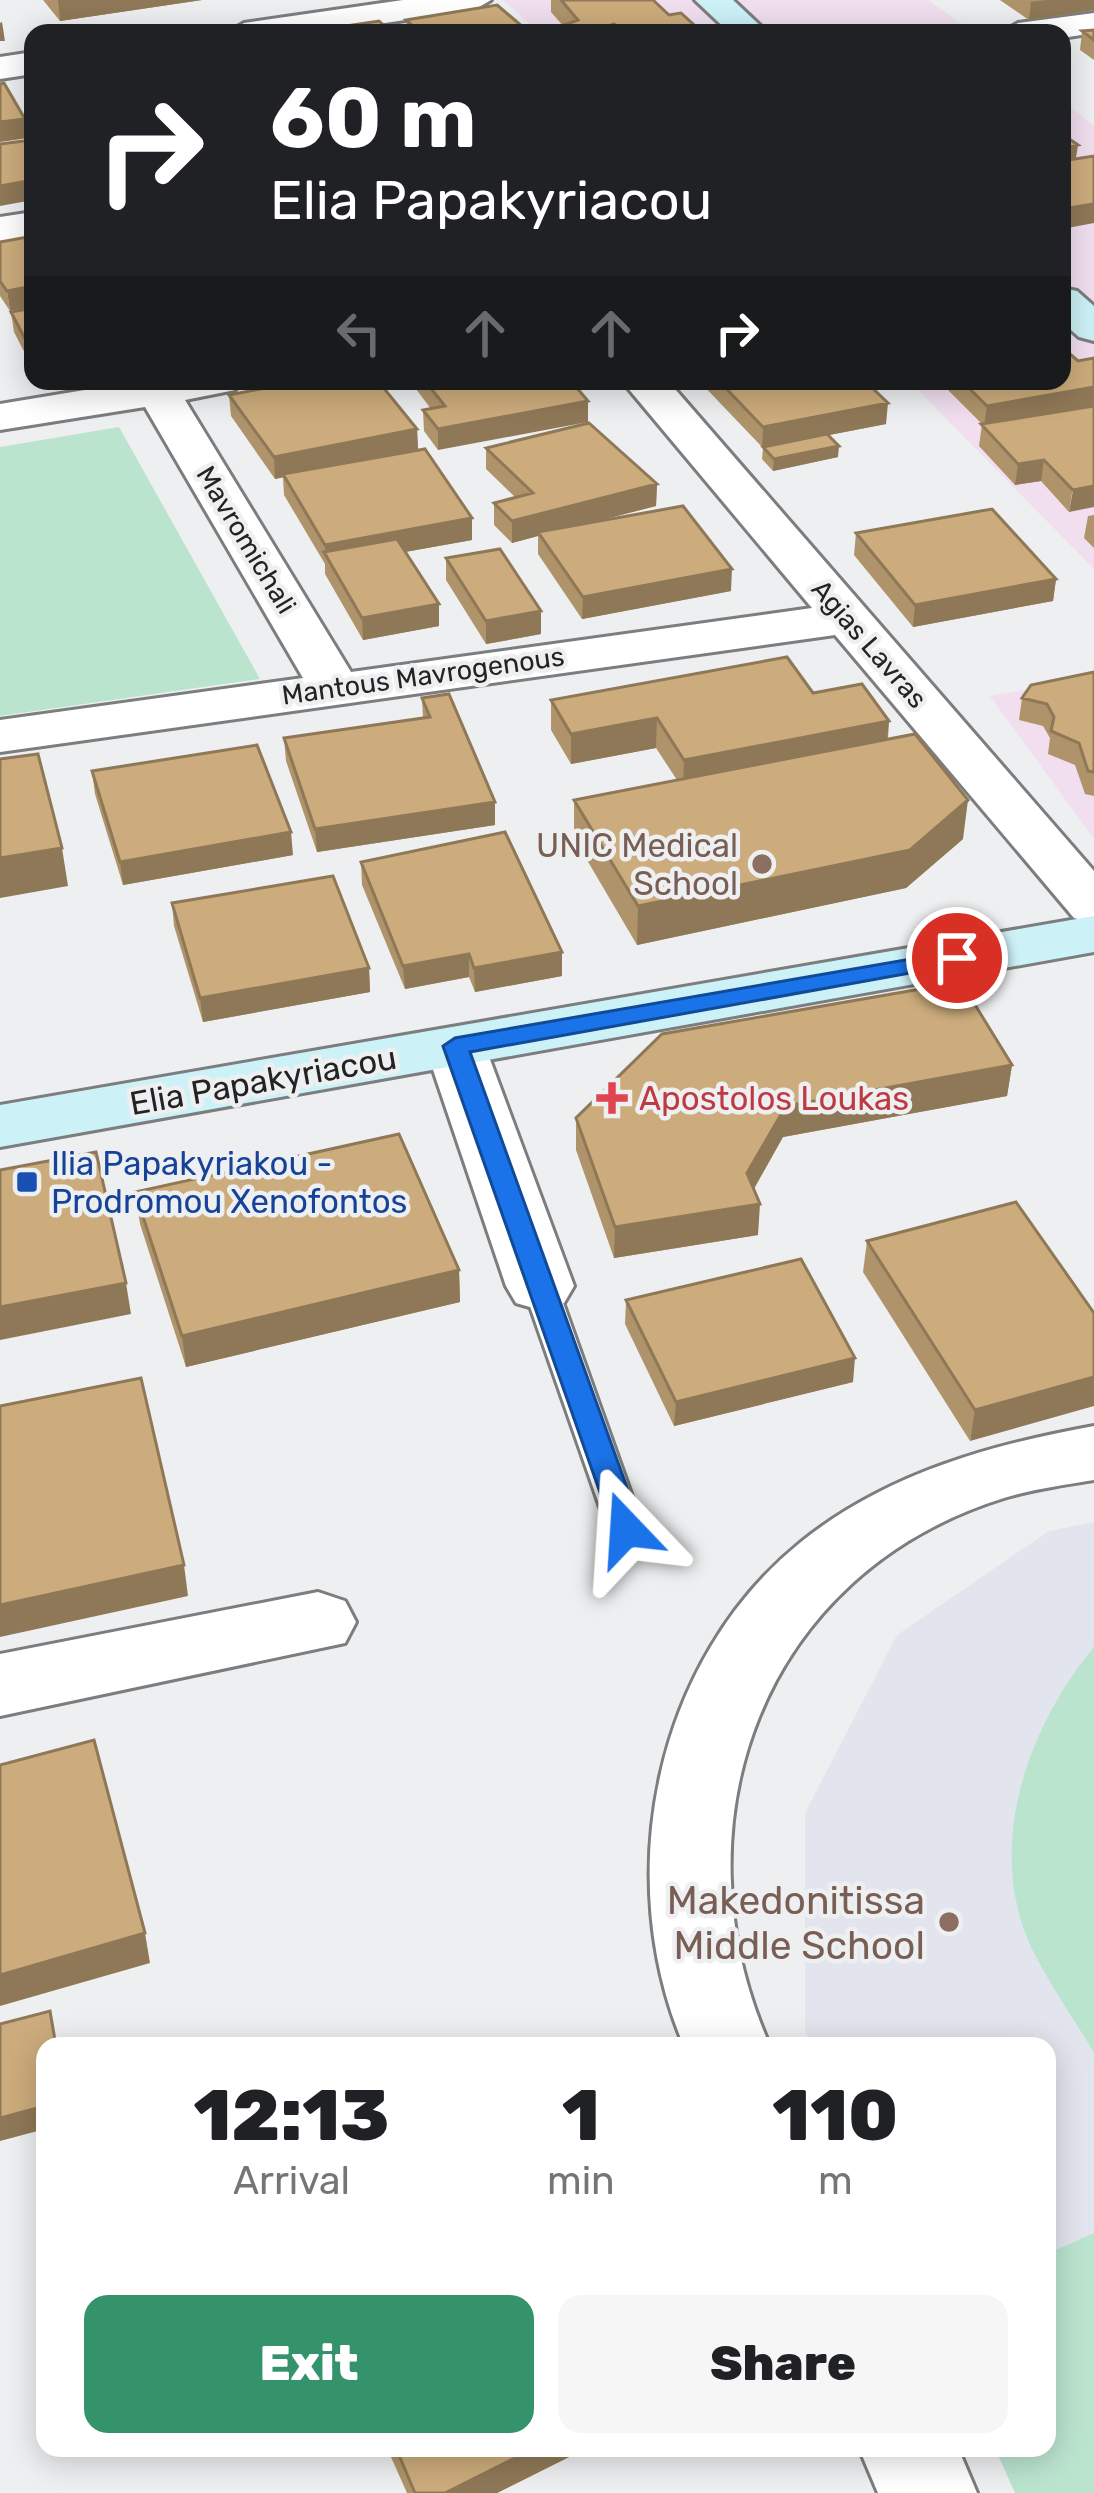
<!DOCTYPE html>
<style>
body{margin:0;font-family:Rubik,sans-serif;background:#f6f6f6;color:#202124;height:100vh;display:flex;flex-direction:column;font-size:45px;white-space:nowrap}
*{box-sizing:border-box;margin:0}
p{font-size:39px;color:#757577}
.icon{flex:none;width:66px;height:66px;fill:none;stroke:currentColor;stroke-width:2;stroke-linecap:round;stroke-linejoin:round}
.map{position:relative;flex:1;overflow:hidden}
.sheet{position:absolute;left:36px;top:2037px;width:1020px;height:420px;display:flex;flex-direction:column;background:#fff;border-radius:24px;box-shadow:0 6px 30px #0003}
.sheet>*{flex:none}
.banner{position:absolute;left:24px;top:24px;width:1047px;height:366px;border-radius:24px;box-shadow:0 6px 30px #0003;background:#202124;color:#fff;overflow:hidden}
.pin{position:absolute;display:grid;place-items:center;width:102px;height:102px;color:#fff;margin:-51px;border:6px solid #fff;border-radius:50%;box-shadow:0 3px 12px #0007}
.me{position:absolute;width:132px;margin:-66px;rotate:340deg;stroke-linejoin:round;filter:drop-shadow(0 0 9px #0008)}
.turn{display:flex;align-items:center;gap:42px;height:252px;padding:0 48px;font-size:54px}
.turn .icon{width:156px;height:156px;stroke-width:2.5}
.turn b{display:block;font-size:84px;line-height:102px}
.lanes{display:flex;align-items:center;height:114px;padding:0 48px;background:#0003;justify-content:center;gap:60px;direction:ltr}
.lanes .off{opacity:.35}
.eta{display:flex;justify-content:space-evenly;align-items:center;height:204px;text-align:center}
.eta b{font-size:72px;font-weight:800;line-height:84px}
.button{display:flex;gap:24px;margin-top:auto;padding:24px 48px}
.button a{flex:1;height:138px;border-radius:24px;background:#34936b;color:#fff;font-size:48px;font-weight:800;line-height:138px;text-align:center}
.button a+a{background:#f6f6f6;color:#202124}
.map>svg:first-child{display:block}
</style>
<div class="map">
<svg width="1094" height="2493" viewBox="0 0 1094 2493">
<rect width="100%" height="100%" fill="#eeeff0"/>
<path fill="#f1dff0" d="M503,0H928L974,33H540Z
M1062,100L1094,126V569L909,381H1062Z
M1094,678V839L990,696Z"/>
<path fill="#e3e5ee" d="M1094,1522V2493H1015L995,2448H1047V2046H812L805,2030V1813L897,1635L1049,1531Z"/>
<path fill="#bbe4cf" d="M119,427L260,679L0,716V447Z
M1094,1647V2053C1074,2019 1050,1985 1032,1949C984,1848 1027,1728 1094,1647Z
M1094,2233V2493H1015L995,2448H1047V2254Z"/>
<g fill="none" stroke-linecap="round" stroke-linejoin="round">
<g stroke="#7c7d7e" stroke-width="6">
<path id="service" d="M540,1274L557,1286L644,1530L639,1540L626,1544L613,1540L608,1530L523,1286Z"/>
</g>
<g stroke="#7c7d7e" stroke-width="6">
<path id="minor" d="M403,0H491L474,10L316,33H227L244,23Z
M1094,13V33L1062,38V33H1001L1018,23Z
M33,52V74L0,79V57Z
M33,212V236L0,241V217Z
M139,381H242L235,390L185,400L351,672L812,608L622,381H668L1094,871V923L1074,918L835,635L0,752V720L303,678L145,407L0,430V404Z
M455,1027L477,1032L485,1046L574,1286L564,1303L540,1310L516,1303L506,1286L425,1046L433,1032Z
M1094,1426V1480C1064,1485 1033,1489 1004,1498C762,1573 671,1824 770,2046H684C612,1877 654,1661 801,1542C886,1474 989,1445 1094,1426Z
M318,1592L345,1601L356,1622L345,1643L0,1716V1654Z
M859,2448H958L977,2493H878Z"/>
</g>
<g stroke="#7c7d7e" stroke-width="6">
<path id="secondary" d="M695,0H733L768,33H730Z
M1062,288L1077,291L1094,306V341L1079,337L1062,322Z
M1094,916V952L0,1147V1105Z"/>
</g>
<use href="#service" fill="#fff" fill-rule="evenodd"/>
<use href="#minor" fill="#fff" fill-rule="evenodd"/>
<use href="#secondary" fill="#ccf2f7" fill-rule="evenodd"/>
</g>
<path fill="#af946b" d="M43,0H202L60,21Z
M551,0H653L669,15L703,33H564V27L551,12Z
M1000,0H1094V10L1029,20Z
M406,20L530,33H407Z
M1094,30V60L1080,50L1082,31Z
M0,242L10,311L0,296Z
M33,308V369L14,332L11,312Z
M1094,358L1069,512L1041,481L1015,485L979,446L982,424L939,381H1062L1078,361Z
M410,381H571L438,450L424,431L423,410L431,409Z
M699,381H865L886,424L829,435L838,457L773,471L762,459L763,448Z
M229,395L417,429L418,450L472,518V540L405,552L439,626L363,640L325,574V564L284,495L283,477L275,479L231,416Z
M486,448L657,484L656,506L596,521L731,591L582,619L538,554V536L512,543L494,525V503L516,498L486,469Z
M1094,515V548L1084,538L1088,516Z
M856,533L1056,579L1053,601L913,627L854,555Z
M446,558L541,611V634L486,644L446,580Z
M1094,672V796L1085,794L1075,765L1048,754L1050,738L1043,726L1019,720L1022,698Z
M813,693L889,721L888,739L963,839L906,888L637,945L574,838V800L677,780L656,748L571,764L551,730V700Z
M422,698L495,802V825L317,852L286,761L284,738L423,718Z
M92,771L293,855L123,885L95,794Z
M361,862L562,952V976L475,992L469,977L405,989L362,885Z
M172,903L369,968L370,992L203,1022L174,926Z
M1012,1065L1007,1096L783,1137L754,1189L758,1235L614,1258L576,1150V1118Z
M135,1192L459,1270L460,1302L186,1367L140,1224Z
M1016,1202L970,1441L863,1272L867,1241Z
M626,1300L853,1382L674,1426L625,1324Z
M387,2448H587L497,2493H407Z"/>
<path fill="#8f7857" d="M58,0H202L60,21Z
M1046,0H1094V10L1029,20L1031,2Z
M2,22L5,41H0V23Z
M614,24V33H592Z
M25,119L28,138L0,142V122Z
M1078,145L1075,164L1062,167V148Z
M33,180V200L0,206V186Z
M1094,204V223L1062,229V209Z
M33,286V307L10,311L7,291Z
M42,381H89L43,389Z
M1094,387V408L984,427L987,406Z
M588,401V422L438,450V429Z
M888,403L886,424L762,448L763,427Z
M417,429L418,450L275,479L274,457Z
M839,446L838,457L773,471L774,459Z
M1044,460L1041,481L1015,485L1018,464Z
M657,484L656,506L540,536L538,532V536L512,543V521Z
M1094,486V507L1069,512L1073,490Z
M472,518V540L332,565L325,555V545Z
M732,569L731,591L582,619L583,597Z
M1056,579L1053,601L913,627L915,605Z
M439,604V626L363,640L362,618Z
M541,611V634L486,644V621Z
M657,718L656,748L571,764V734Z
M889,721L886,751L683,790L684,760Z
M968,800L963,839L906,888L637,945L638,906Z
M495,802V825L317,852L315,829Z
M291,832L293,855L123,885L120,862Z
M62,848L68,886L0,898V858Z
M562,952V976L475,992L474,968Z
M469,954V977L405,989L403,966Z
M369,968L370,992L203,1022L200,998Z
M1012,1065L1007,1096L783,1137L745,1204L747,1173L786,1106Z
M760,1204L758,1235L614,1258L615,1227Z
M459,1270L460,1302L186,1367L182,1336Z
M126,1283L131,1314L0,1340V1307Z
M855,1358L853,1382L674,1426L676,1402Z
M1094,1377V1406L970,1441L975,1410Z
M184,1565L188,1596L0,1637V1605Z
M145,1933L150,1963L0,2006V1975Z
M45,2106V2129L0,2141V2118Z
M535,2448H587L497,2493H445Z"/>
<path fill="#ccac7c" stroke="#8f7857" stroke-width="3" d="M561,0H653L669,15L681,13L703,33H624L614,24L588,33L564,25L578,20Z
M497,5L530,33H421L406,20Z
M379,21L392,33H299Z
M1094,30V40L1082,31Z
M4,83L25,119L0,122V84Z
M1062,134L1078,145L1062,148Z
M31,140L33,143V180L0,186V144Z
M1094,156V204L1062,209V161Z
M33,236V286L7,291L0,281V242Z
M33,308V354L11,312Z
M1062,347L1078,361L1094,358V387L987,406L962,381H1062Z
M302,381H378L417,429L274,457L229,395Z
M425,381H571L588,401L438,429L423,410L445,406Z
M719,381H865L888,403L763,427Z
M1094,406V486L1073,490L1044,460L1018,464L981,424Z
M589,423L657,484L512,521L494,503L533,493L486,448Z
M827,434L839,446L774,459L763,447Z
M425,449L472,518L325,545L283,474Z
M683,506L732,569L583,597L538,532Z
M992,509L1056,579L915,605L856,533Z
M397,539L439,604L362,618L324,552Z
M500,549L541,611L486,621L446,558Z
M787,657L813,693L862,684L889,721L684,760L657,718L571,734L551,700Z
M1094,672V772L1088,771L1079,743L1051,731L1054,717L1047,704L1022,698L1031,685Z
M449,694L495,802L315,829L284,738L430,717L422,698Z
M915,734L968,800L910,850L638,906L574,800Z
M257,745L291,832L120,862L92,771Z
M38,754L62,848L0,858V759Z
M505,832L562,952L474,968L469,954L403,966L361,862Z
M333,876L369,968L200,998L172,903Z
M961,982L1012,1065L786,1106L747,1173L760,1204L615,1227L576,1118L662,1034Z
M399,1134L459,1270L182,1336L135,1192Z
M96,1152L126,1283L0,1307V1170Z
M1016,1202L1094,1313V1377L975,1410L867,1241Z
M801,1259L855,1358L676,1402L626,1300Z
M141,1378L184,1565L0,1605V1406Z
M94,1740L145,1933L0,1975V1765Z
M50,2011L56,2046H45V2106L0,2118V2024Z
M396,2448H535L445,2493H415Z"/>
<path fill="#1a73e8" stroke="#114b97" stroke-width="3" d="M957,951L969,958L966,963L470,1052L642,1529L637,1538H616L443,1046L455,1038Z"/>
<g fill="#8d6e63" stroke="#eeeff0" stroke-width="4.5">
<circle cx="762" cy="864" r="12"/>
<circle cx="949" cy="1922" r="12"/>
</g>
<path fill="#e0444e" stroke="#eeeff0" stroke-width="4.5" d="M606 1080h12v12h12v12h-12v12h-12v-12h-12v-12h12z"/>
<rect fill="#1a4fb4" stroke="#eeeff0" stroke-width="4.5" x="15" y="1170" width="24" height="24" rx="6"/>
<g text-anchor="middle" stroke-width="9" stroke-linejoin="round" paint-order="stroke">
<g font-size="27" fill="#232324" stroke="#eeeff0">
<text transform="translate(246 540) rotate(59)" y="9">Mavromichali</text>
<text transform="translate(869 644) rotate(49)" y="9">Agias Lavras</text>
<text transform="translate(423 676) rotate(-8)" y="9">Mantous Mavrogenous</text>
</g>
<g font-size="33" fill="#785e54" stroke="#eeeff0" text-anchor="end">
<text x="738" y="857">UNIC Medical<tspan x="738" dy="38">School</tspan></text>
</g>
<g font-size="33" fill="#232324" stroke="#eeeff0">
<text transform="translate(263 1080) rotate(-10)" y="12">Elia Papakyriacou</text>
</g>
<g font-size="33" fill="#be3a42" stroke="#eeeff0" text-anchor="start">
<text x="639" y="1110">Apostolos Loukas</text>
</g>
<g font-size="33" fill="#164399" stroke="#eeeff0" text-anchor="start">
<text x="51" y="1175">Ilia Papakyriakou -<tspan x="51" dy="38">Prodromou Xenofontos</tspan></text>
</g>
<g font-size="39" fill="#785e54" stroke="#eeeff0" text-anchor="end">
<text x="925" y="1914">Makedonitissa<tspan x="925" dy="45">Middle School</tspan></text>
</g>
</g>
</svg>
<div class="pin" style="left:957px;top:958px;background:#d93025"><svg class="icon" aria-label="arrive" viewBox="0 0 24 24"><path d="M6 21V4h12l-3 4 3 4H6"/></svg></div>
<svg class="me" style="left:626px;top:1529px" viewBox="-20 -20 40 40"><path d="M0-17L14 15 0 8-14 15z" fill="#1a73e8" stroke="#fff" stroke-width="4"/></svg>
<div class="banner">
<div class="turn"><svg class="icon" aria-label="right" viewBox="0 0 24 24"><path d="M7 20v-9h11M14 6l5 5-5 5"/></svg><div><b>60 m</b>Elia Papakyriacou</div></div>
<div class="lanes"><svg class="icon off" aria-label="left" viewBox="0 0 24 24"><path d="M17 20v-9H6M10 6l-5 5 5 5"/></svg><svg class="icon off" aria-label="ahead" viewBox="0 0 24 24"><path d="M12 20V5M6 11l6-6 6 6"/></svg><svg class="icon off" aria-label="ahead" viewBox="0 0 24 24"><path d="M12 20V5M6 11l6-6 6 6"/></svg><svg class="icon" aria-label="right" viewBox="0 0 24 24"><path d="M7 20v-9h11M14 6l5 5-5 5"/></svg></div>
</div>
<section class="sheet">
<div class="eta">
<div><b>12:13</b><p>Arrival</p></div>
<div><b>1</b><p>min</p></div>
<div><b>110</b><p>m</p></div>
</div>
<div class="button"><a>Exit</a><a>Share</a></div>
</section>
</div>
